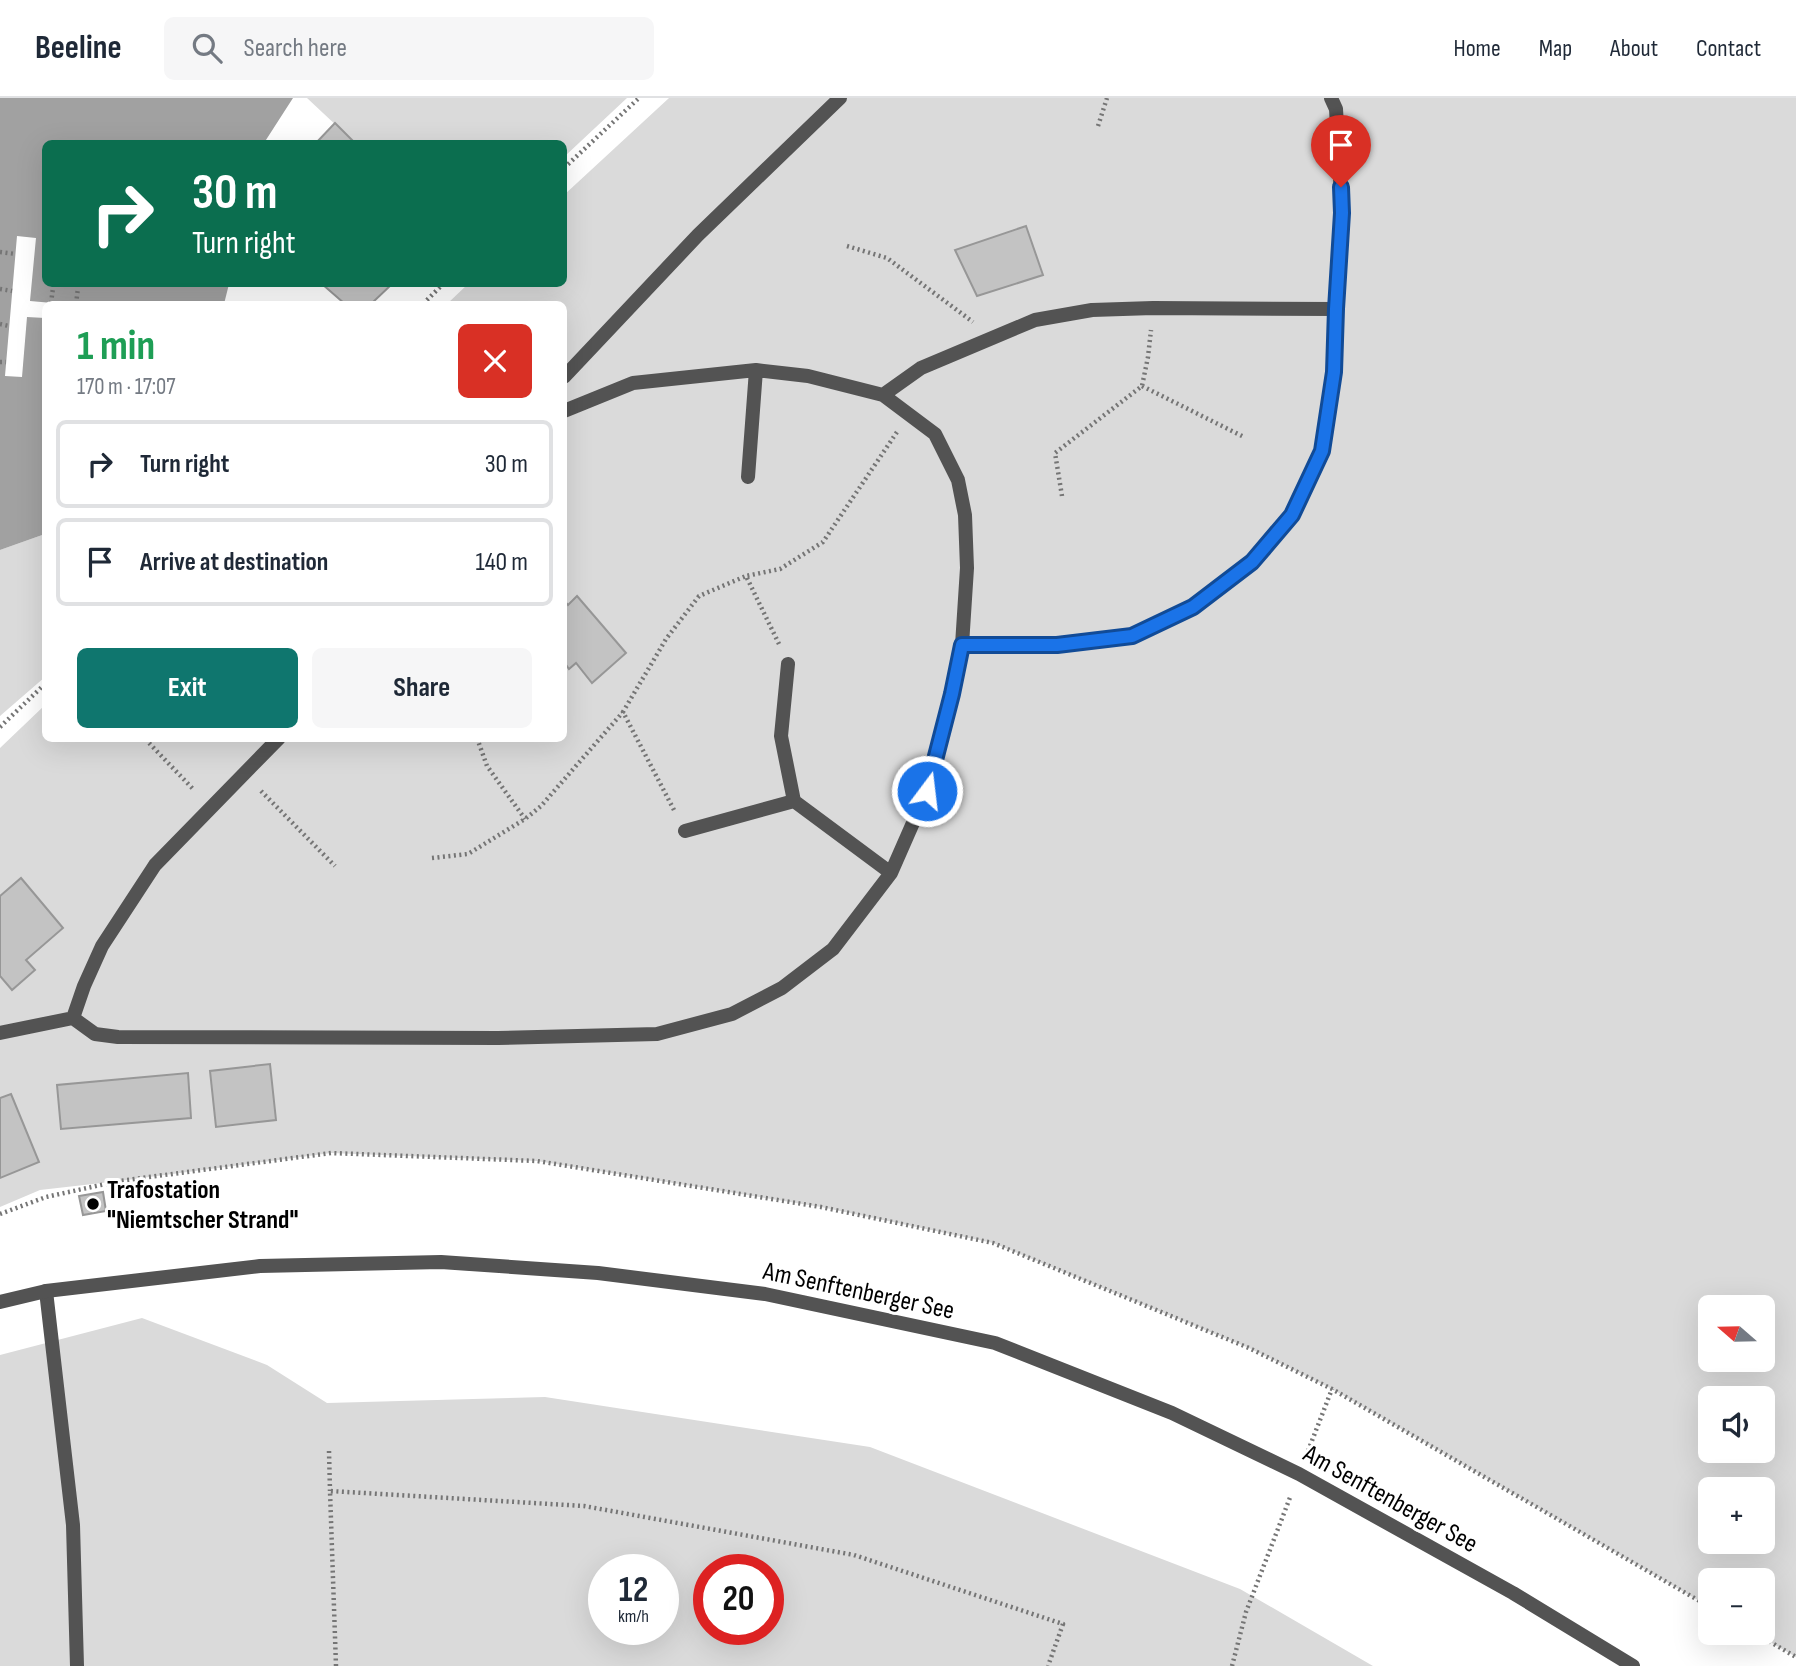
<!DOCTYPE html>
<meta charset="utf-8">
<style>
body{margin:0;font-family:"Sofia Sans Condensed",sans-serif;background:#f6f6f7;color:#1f2937;height:100vh;display:flex;flex-direction:column;font-size:26px;white-space:nowrap}
*{box-sizing:border-box;margin:0}
p{font-size:23px;color:#747a83}
.icon{flex:none;width:38px;height:38px;fill:none;stroke:currentColor;stroke-width:2;stroke-linecap:round;stroke-linejoin:round}
.map{position:relative;flex:1;overflow:hidden}
.sheet{position:absolute;left:42px;top:203px;width:525px;height:441px;display:flex;flex-direction:column;background:#fff;border-radius:10px;box-shadow:0 7px 28px #0002}
.sheet>*{flex:none}
.hud{position:absolute;left:42px;top:42px;width:525px;height:147px;border-radius:10px;box-shadow:0 7px 28px #0002;background:#0b6e4f;color:#fff;overflow:hidden}
.needle{width:46px;rotate:290deg}
.tools{position:absolute;left:1698px;top:1197px;display:grid;gap:14px}
.tools a{display:grid;place-items:center;width:77px;height:77px;border-radius:10px;background:#fff;box-shadow:0 7px 28px #0002;font-size:35px}
.speed{position:absolute;left:588px;top:1456px;display:flex;gap:14px;font-size:35px;font-weight:700;text-align:center}
.speed>*{display:grid;place-content:center;width:91px;height:91px;border-radius:50%;background:#fff;box-shadow:0 7px 28px #0002;line-height:1}
.speed small{font-size:18px;font-weight:400}
.speed .limit{border:10px solid #d22;background:#fff;color:#111}
.pin{position:absolute;display:grid;place-items:center;width:60px;height:60px;color:#fff;margin:-72px -30px;border-radius:50% 50% 50% 0;rotate:-45deg;box-shadow:0 0 7px #0007}
.pin .icon{rotate:45deg}
.me{position:absolute;width:77px;margin:-38px;rotate:15deg;stroke-linejoin:round;filter:drop-shadow(0 0 5px #0008)}
.turn{display:flex;align-items:center;gap:24px;height:147px;padding:0 35px;font-size:32px}
.turn .icon{width:91px;height:91px;stroke-width:2.5}
.turn b{display:block;font-size:49px;line-height:60px}
.round{display:grid;place-items:center;flex:none;width:74px;height:74px;border-radius:10px;background:#f6f6f7}
.overview{display:flex;align-items:center;justify-content:space-between;height:119px;padding:0 35px}
h1{font-size:42px;font-weight:700;line-height:52px;color:#1e9e55}
.cta{display:flex;gap:14px;margin-top:auto;padding:14px 35px}
.cta a{flex:1;height:80px;border-radius:10px;background:#0f766e;color:#fff;font-size:28px;font-weight:700;line-height:80px;text-align:center}
.cta a+a{background:#f6f6f7;color:#1f2937}
ul{padding:0;list-style:none}
li{display:flex;align-items:center;gap:21px;height:88px;margin:0 14px 10px;padding:0 21px;border:4px solid #e0e1e3;border-radius:10px}
li div{flex:1}
li b{display:block;font-size:26px}
li em{font-style:normal}
header{display:flex;align-items:center;gap:42px;box-sizing:border-box;height:98px;padding:0 35px;background:#fff;border-bottom:2px solid #e0e1e3}
header strong{font-size:33px}
nav{display:flex;gap:38px;margin-inline-start:auto;font-size:24px}
.search{width:490px;height:63px;background:#f6f6f7;display:flex;align-items:center;gap:18px;box-sizing:border-box;padding:0 24px;border-radius:10px;color:#747a83;font-size:26px}
.map>svg:first-child{display:block}
</style>
<header>
<strong>Beeline</strong>
<div class="search"><svg class="icon" aria-label="search" viewBox="0 0 24 24"><circle cx="10" cy="10" r="6"/><path d="M15 15l6 6"/></svg>Search here</div>
<nav><a>Home</a><a>Map</a><a>About</a><a>Contact</a></nav>
</header>
<div class="map">
<svg width="1796" height="1568" viewBox="0 0 1796 1568">
<rect width="100%" height="100%" fill="#fff"/>
<path fill="#dadada" fill-rule="evenodd" d="M307,0H627L564,59V46L355,45Z
M669,0H1796V1559L1755,1535H1762V1482H1710V1509L1332,1291L1249,1250L993,1145L821,1109L537,1063L331,1055L119,1083L40,1092L0,1109V650L45,607L46,640H564V206H447L468,186H564V97ZM1710,1209H1762V1262H1710ZM1710,1300H1762V1353H1710ZM1710,1391H1762V1444H1710Z
M45,436V579L0,618V452Z
M142,1220L267,1267L327,1305L545,1299L870,1349L1240,1491L1373,1568H0V1257ZM604,1472H663V1531H604ZM709,1472H768V1531H709Z"/>
<path fill="#a1a1a1" d="M0,0H293L264,45L46,46V186H229L224,206H46L45,436L0,452Z"/>
<path fill="#fff" d="M17,138L36,140L30,203L64,206H46L45,220L27,219L22,279L5,278Z"/>
<path fill="#c3c3c3" stroke="#979797" stroke-width="2" d="M335,25L356,46H315Z
M1026,128L1043,177L977,198L955,152Z
M322,186H392L371,206H345Z
M577,498L626,555L592,585L576,565L569,571L564,564V502L568,507Z
M21,780L63,830L26,862L35,872L12,892L0,878V798Z
M270,966L276,1022L216,1029L210,973Z
M188,975L191,1020L61,1031L57,987Z
M11,996L39,1064L0,1080V1000Z
M103,1094L106,1113L83,1117L79,1098Z"/>
<g fill="none" stroke-linecap="round" stroke-linejoin="round">
<path stroke="#757575" stroke-width="4.5" stroke-dasharray="2 3.5" stroke-linecap="butt" d="M1098,28L1107,0
M564,70L639,0
M847,148L887,160L973,224
M0,154L16,156
M0,191L12,193
M51,205L53,190
M76,206L78,190
M423,206L443,186
M0,226L9,228
M0,264H6
M1142,288L1244,339
M1062,398L1055,355L1142,288L1148,259L1151,232
M779,546L746,478L780,471L823,444L897,334
M0,629L46,585
M147,640L149,645L194,692
M477,640L487,668L525,721
M261,693L335,768
M674,712L623,614L666,541L699,498L746,478
M432,760L468,756L525,721L541,708L623,614
M0,1116L46,1099L119,1083L331,1055L537,1063L821,1109L993,1145L1249,1250L1332,1291L1710,1509
M329,1353L330,1393
M1308,1353L1332,1291
M1755,1535L1796,1559
M336,1568L330,1393L584,1408L854,1457L1063,1526L1048,1568
M1232,1568L1246,1514L1291,1397"/>
<path stroke="#535353" stroke-width="14" d="M564,279L698,137L840,0
M883,297L921,270L1035,222L1092,212L1153,210L1336,211
M748,379L756,272
M962,547H1057L1132,538L1193,509L1253,464L1292,417L1322,353L1334,274L1336,211L1342,115L1336,11L1331,0
M788,566L781,638L794,703
M685,733L794,703L891,775
M73,920L84,888L102,848L155,767L279,640
M0,935L73,920L95,936L118,939L498,940L657,936L732,916L782,890L833,851L891,775L927,693L952,596L962,547L967,470L965,417L958,382L935,336L883,297L808,278L756,272L633,285L564,313
M46,1193L73,1427L77,1568"/>
<path stroke="#535353" stroke-width="14" d="M0,1204L46,1193L260,1168L441,1164L598,1175L765,1196L995,1245L1172,1315L1299,1376L1513,1495L1633,1568"/>
</g>
<g fill="none" stroke-linecap="round" stroke-linejoin="round">
<g stroke="#114b97" stroke-width="18">
<path id="route" d="M927,693L952,596L962,547H1057L1132,538L1193,509L1252,464L1292,417L1322,353L1334,274L1336,211L1342,115L1341,89"/>
</g>
<use href="#route" stroke="#1a73e8" stroke-width="12"/>
</g>
<circle fill="#000" stroke="#fff" stroke-width="2.5" cx="93" cy="1106" r="7"/>
<g text-anchor="middle" stroke-width="6" stroke-linejoin="round" paint-order="stroke">
<g font-size="26" font-weight="bold" fill="#000" stroke="#fff" text-anchor="start">
<text x="107" y="1100">Trafostation<tspan x="107" dy="30">"Niemtscher Strand"</tspan></text>
</g>
<g font-size="26" fill="#000" stroke="#fff">
<text transform="translate(859 1192) rotate(12)" y="9">Am Senftenberger See</text>
<text transform="translate(1391 1400) rotate(29)" y="9">Am Senftenberger See</text>
</g>
</g>
</svg>
<div class="tools">
<a><svg class="needle" viewBox="-14 -14 28 28"><path d="M0-13l5 13h-10z" fill="#e53935"/><path d="M0 13l5-13h-10z" fill="#747a83"/></svg></a>
<a><svg class="icon" aria-label="sound" viewBox="0 0 24 24"><path d="M4 9h4l5-4v14l-5-4H4zM17 9q2 3 0 6"/></svg></a>
<a>+</a>
<a>−</a>
</div>
<div class="speed"><div>12<small>km/h</small></div><div class="limit">20</div></div>
<div class="pin" style="left:1341px;top:89px;background:#d93025"><svg class="icon" aria-label="arrive" viewBox="0 0 24 24"><path d="M6 21V4h12l-3 4 3 4H6"/></svg></div>
<svg class="me" style="left:927px;top:693px" viewBox="-20 -20 40 40"><circle r="17" fill="#1a73e8" stroke="#fff" stroke-width="3"/><path d="M0-11L8 9 0 5-8 9z" fill="#fff"/></svg>
<div class="hud">
<div class="turn"><svg class="icon" aria-label="right" viewBox="0 0 24 24"><path d="M7 20v-9h11M14 6l5 5-5 5"/></svg><div><b>30 m</b>Turn right</div></div>
</div>
<section class="sheet">
<div class="overview"><div><h1>1 min</h1><p>170 m · 17:07</p></div><a class="round" style="background:#d93025;color:#fff"><svg class="icon" aria-label="close" viewBox="0 0 24 24"><path d="M6 6l12 12M18 6L6 18"/></svg></a></div>
<ul>
<li><svg class="icon" aria-label="right" viewBox="0 0 24 24"><path d="M7 20v-9h11M14 6l5 5-5 5"/></svg><div><b>Turn right</b></div><em>30 m</em></li>
<li><svg class="icon" aria-label="arrive" viewBox="0 0 24 24"><path d="M6 21V4h12l-3 4 3 4H6"/></svg><div><b>Arrive at destination</b></div><em>140 m</em></li>
</ul>
<div class="cta"><a>Exit</a><a>Share</a></div>
</section>
</div>
